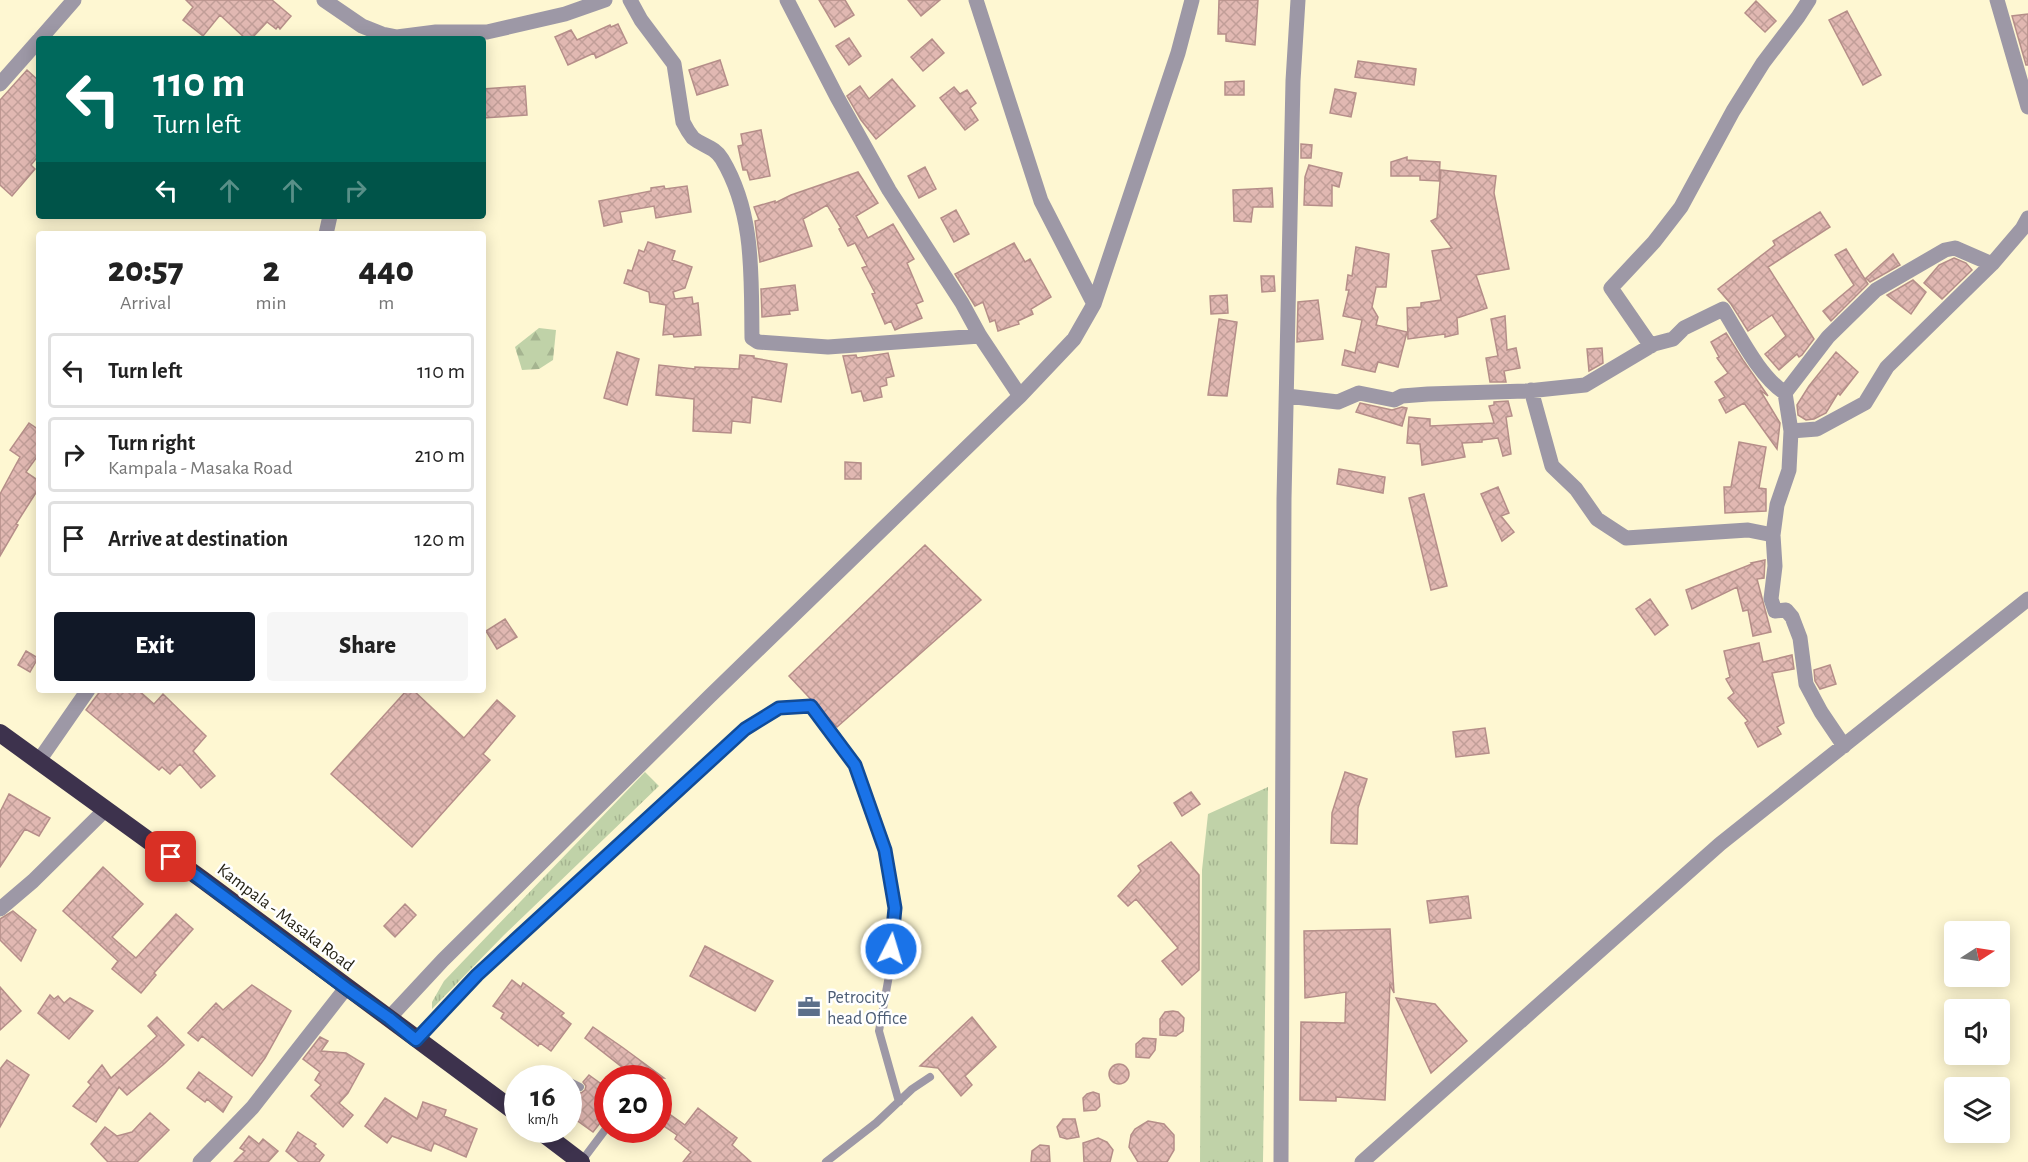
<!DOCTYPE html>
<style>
body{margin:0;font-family:"Alegreya Sans",sans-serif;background:#f6f6f6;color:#222;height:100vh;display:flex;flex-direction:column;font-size:22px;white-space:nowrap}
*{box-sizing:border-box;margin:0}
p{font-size:20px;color:#767676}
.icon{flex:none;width:33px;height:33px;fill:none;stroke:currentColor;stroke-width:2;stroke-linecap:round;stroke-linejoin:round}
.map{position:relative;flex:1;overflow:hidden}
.drawer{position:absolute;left:36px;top:231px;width:450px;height:462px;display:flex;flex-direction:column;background:#fff;border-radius:6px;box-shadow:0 3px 15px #0003}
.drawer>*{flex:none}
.guide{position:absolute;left:36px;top:36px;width:450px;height:183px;border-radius:6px;box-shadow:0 3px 15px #0003;background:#00695c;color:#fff;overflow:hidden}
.needle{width:39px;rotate:78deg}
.fabs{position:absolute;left:1944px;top:921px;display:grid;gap:12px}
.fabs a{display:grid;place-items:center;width:66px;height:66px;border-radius:6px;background:#fff;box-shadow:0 3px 15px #0003;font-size:30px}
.speed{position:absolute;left:504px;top:1065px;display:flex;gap:12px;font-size:30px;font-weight:700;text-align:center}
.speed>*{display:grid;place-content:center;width:78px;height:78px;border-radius:50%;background:#fff;box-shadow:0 3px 15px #0003;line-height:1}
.speed small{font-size:15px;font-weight:400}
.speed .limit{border:9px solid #d22;background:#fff;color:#111}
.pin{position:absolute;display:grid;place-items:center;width:51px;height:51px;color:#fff;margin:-26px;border-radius:12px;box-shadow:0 3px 9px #0006}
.me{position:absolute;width:66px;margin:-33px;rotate:5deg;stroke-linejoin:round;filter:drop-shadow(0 0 4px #0008)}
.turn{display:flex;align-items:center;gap:21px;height:126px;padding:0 18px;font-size:27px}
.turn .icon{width:78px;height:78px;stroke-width:2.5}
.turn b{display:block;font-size:42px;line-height:51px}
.lanes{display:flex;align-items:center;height:57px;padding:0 18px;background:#0003;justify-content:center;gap:30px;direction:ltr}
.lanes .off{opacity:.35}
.eta{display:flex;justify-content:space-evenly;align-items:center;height:102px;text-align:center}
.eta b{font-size:36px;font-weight:800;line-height:42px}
.button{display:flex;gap:12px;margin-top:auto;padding:12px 18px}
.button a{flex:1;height:69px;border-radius:6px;background:#111827;color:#fff;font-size:24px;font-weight:800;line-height:69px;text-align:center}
.button a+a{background:#f6f6f6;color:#222}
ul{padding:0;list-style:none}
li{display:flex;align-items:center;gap:18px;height:75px;margin:0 12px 9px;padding:0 6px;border:3px solid #e0e0e0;border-radius:6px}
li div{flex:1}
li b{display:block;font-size:22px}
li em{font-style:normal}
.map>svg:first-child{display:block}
</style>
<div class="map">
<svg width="2028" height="1162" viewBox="0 0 2028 1162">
<defs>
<pattern id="grass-tufts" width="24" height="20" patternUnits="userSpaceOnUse" patternTransform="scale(1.5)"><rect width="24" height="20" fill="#c0d2a8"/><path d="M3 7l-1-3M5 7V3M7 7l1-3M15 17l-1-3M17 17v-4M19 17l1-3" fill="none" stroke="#a5b490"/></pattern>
<pattern id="forest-firs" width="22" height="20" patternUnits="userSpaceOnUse" patternTransform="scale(1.5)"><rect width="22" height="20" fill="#c0d2a8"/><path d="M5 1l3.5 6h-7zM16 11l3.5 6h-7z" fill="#a5b490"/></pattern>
<pattern id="building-cross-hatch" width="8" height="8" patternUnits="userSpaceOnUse" patternTransform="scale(1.5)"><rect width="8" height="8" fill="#e1b8b2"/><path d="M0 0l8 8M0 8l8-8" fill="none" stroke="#c19e98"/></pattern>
</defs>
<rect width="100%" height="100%" fill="#fef7d2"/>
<path fill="url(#grass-tufts)" d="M645,772L659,786L504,935L432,1009V1002L444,981Z
M1268,787L1263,1162H1200L1202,870L1208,814Z"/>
<path fill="url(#forest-firs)" d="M539,328L556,330L553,360L539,369L522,370L515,347Z"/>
<path fill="url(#building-cross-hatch)" stroke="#b58e89" stroke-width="1.5" d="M186,0H272L291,16L280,29L278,26L276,29L267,22L251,39H246L220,15L203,36L183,20L193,7Z
M819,0H845L854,15L835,27Z
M908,0H940L921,16Z
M1219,0H1258L1255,45L1226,41V34H1218Z
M1756,1L1776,21L1765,32L1745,13Z
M1847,11L1881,75L1863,85L1829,20Z
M2028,14V65H2026L2012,16Z
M618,24L627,43L596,58L594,53L568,65L555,37L571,30L577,40L610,25L611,27Z
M849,38L861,56L849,65L836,46Z
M932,39L944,53L923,71L911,57Z
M720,60L728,85L697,95L689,70Z
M1358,61L1416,69L1414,85L1355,77Z
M27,70L39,81V155L31,165L35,169L12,196L0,185V100Z
M892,79L915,106L876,139L861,120L847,96L860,86L869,99Z
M1244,81V95H1225V82Z
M525,86L527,115L483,118V89Z
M954,87L960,94L967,90L976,103L970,108L978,120L965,130L940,98Z
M1335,89L1356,93L1351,117L1330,113Z
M761,130L770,176L750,180L747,170H743L738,146L743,145L741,134Z
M1301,144L1312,145L1311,158H1301Z
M1407,157V160L1440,162L1439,181L1420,180V176H1391V162Z
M1309,165L1342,173L1339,187L1332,185V206L1304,205L1305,177Z
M925,167L936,189L919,198L908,176Z
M1441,170L1496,176L1494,193L1509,269L1476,275L1487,308L1457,318L1458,334L1445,337V334L1408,339L1407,308L1421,307V303L1441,300L1432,251L1452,248L1431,221L1437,218Z
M858,172L878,203L856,216L868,238L893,224L914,259L907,263L923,301L916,304L922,318L895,330L891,321L885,324L872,294L875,293L862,268L867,266L855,243L848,246L839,229L841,228L827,205L803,219L812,246L760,262L755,221L759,220L754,207L775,201V203L791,195Z
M664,186L665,189L687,186L691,212L656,218L654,206L620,212L622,222L604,226L599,201L651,191V188Z
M1272,188L1273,207H1253L1251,222L1234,221L1233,190Z
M956,210L969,234L954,242L941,218Z
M1820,212L1830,227L1768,267L1814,339L1802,355L1799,357L1797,354L1779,370L1765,354L1786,336L1772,315L1748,331L1731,304L1718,289L1775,245L1773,241Z
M648,242L675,251L672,260L692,267L685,288L673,292L675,299L692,297L693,304L698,303L701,335L674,337L673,334L663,335L666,305L650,302L649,292L624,283L628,270L632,271L639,250L644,252Z
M1014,243L1025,262L1030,259L1051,297L1031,309L1033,314L1018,321L1019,324L998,331L995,320L990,322L983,302L975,306L955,274Z
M1356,247L1389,254L1386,287H1376L1372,307L1378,317L1376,325L1407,332L1398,367L1378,362L1375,372L1342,365L1345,350L1355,353L1362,320L1343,316L1349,290H1346L1348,275L1352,276Z
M1846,249L1868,284L1831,321L1823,311L1854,285L1835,255Z
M1893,254L1900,265L1870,282L1866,278Z
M1954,258L1966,263L1972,270L1942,299L1924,283L1939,265Z
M1261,276H1274L1275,291L1262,292Z
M1913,280L1926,292L1911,314L1887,295Z
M795,285L798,310L789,311L790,314L762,317L761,289Z
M1227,295L1228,313L1211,314L1210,296Z
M1318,300L1323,339L1297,342L1298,302Z
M1505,316L1507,350L1516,348L1520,368L1504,371L1506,382H1490L1486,358L1498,356L1491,319Z
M1219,319L1237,322L1227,396L1208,395Z
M1726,333L1743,360L1768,396L1760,390L1780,423L1777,449L1744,403L1726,413L1719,400L1725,397L1715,382L1728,373L1717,358L1719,357L1711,342Z
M1602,348L1603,363L1589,371L1587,349Z
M617,352L639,359L627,405L604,398Z
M1836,352L1858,372L1840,395L1838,393L1826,413L1814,419L1806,420L1798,415L1797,405L1809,386Z
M888,353L894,376L886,378L887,385L880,387L882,397L864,401L861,391L852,393L843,356L856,355L857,358Z
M740,355L754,356V358L787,364L781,402L752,397L750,423L732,421L731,433L693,431L694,399L656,395L659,365L695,369V367L739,369Z
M1508,401L1512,416L1506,417L1511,454L1503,456L1498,438L1482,440V442L1462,443L1465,457L1422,465L1420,444L1407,443L1409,417L1430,419V426L1494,423L1489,406L1494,405V402Z
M1360,403L1392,410L1402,407L1407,408L1402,426L1356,412Z
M29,423L39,430V454L26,472L39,481V488L16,524L18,525L0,556V494L20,457L10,450Z
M1739,442L1766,447L1759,488L1766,489V511L1725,513L1724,487H1731Z
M845,462L861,463V479H845Z
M1339,469L1385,477L1383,493L1337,484Z
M1498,487L1509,513L1501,516L1514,532L1502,541L1481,494Z
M1424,494L1447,586L1431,590L1409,498Z
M925,545L981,600L837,727L789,676Z
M1765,560L1764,578L1757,579L1771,632L1753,636L1748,610L1743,611L1737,587L1692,609L1686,590L1752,564L1751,563Z
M1650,599L1668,625L1655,635L1636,609Z
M505,619L517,637L497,649L486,631Z
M1759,643L1763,662L1792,655L1794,669L1772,673L1784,723L1777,727L1781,734L1758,747L1745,723L1748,721L1728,698L1734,693L1726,679L1730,677L1724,651Z
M26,651L38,658L30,672L18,665Z
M1830,665L1836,684L1820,689L1815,681L1814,670Z
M101,690H138L154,704L163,694L206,736L193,751L215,776L201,788L180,764L170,774L162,767L159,770L86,710Z
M407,690H413L464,738L497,700L515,716L483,754L490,760L412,847L331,774Z
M1485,728L1489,753L1456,757L1453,732Z
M1345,772L1367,779L1358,808L1357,844L1331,843L1332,813Z
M1191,792L1200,804L1182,816L1174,803Z
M9,794L50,818L39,836L25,829L0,867V812Z
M1171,842L1199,875V970L1182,985L1162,961L1178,948L1136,899L1128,906L1118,896L1141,871L1138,866Z
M103,867L143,904L112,937L136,958L176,914L193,929L154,973L156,975L141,993L112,969L118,961L63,911Z
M1468,896L1471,918L1430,923L1427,901Z
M405,904L416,915L395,937L384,926Z
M13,911L36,930L21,961L0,940V919Z
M1390,929L1394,993L1390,985L1385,1100L1336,1097V1101L1300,1100L1301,1022L1345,1023L1346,992L1305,998L1304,931Z
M705,946L773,981L755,1011L690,976Z
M512,980L521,987L523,983L564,1013L561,1016L571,1024L551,1051L540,1043L538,1046L501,1018L504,1013L493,1006Z
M252,985L291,1011L265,1058L252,1076L202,1036L198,1041L188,1033L216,1003L223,1010Z
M0,987L21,1011L0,1030Z
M50,995L54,999L58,996L64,1003L70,998L93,1011L69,1039L38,1013Z
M1396,998L1435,1004L1467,1041L1431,1073Z
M1173,1011L1178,1012L1184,1018L1183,1031L1176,1036L1160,1035V1019L1165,1012Z
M157,1017L184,1045L164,1064L127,1095L119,1087L96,1122L73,1106L91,1085L88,1082L102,1065L111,1078L157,1036L148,1026Z
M972,1017L996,1047L965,1076L972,1085L961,1096L938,1068L920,1066Z
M593,1027L622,1047L664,1078H636L585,1038Z
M320,1037L328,1041L321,1051L346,1053L364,1064L348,1093L339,1103L353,1115L343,1127L311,1096L321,1085L315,1080L320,1072L303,1059Z
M1143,1038L1156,1039L1155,1050L1149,1058L1136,1057V1044Z
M7,1060L29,1075L0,1127V1069Z
M1109 1074a10 10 0 1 1 20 0a10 10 0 1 1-20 0Z
M199,1072L232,1097L223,1112L207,1099L205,1102L187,1088Z
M589,1075L608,1089V1113L593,1132L568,1114V1102L576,1092L581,1093L585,1090L586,1086L583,1082Z
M1093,1092L1099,1094L1100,1106L1096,1110L1084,1111L1083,1098L1087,1094Z
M385,1098L417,1119L423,1102L446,1110L444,1116L477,1129L466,1157L434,1143L431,1151L392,1136L387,1143L365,1126Z
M658,1106L685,1125L698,1108L737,1138L732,1145L751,1162H683L691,1152L675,1139L677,1135L658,1122Z
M150,1113L169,1130L137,1162H108L91,1144L105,1127L117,1136L132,1132Z
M1063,1119H1075L1079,1137L1067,1139L1060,1137L1057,1127Z
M1148,1121L1164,1124L1174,1135V1150L1167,1162H1138L1129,1147L1131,1135L1135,1129Z
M298,1132L316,1144L314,1146L324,1155L319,1162H299L286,1151Z
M249,1136L259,1144L263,1139L278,1151L268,1162H234L245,1151L240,1148Z
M1098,1138L1107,1142L1113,1150L1110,1162H1084L1083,1143Z
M1040,1145L1049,1146L1050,1162H1031L1032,1151Z"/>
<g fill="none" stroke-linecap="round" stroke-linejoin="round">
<path stroke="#9d98a6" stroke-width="8" d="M417,1038L477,975L745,729L779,708L811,706L855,765L885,850L895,908L890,970L879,1031L899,1102
M568,1081L580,1087
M581,1162L608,1126
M826,1162L876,1123L912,1089L930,1077"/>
<path stroke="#9d98a6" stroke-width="15" d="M324,0L362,26L382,34L397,37L436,32H487L565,14L605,0
M630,0L641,20L674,64L683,122C686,128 689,133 693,138C703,146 715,147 722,159C755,214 751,277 752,338L758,342L828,347L980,336
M787,0L837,97L889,190L962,303L980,336L1020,396
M1997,0L2028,107
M40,39L74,0
M0,84L39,40
M326,234L330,216
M1992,264L1955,248L1945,250L1876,290L1828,337L1785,393L1791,431L1817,429L1865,403L1887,367L1992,264L2022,229L2028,218
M1094,304L1178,53L1192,0
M1651,346L1611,288L1654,242L1681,207L1733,111L1763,63L1798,17L1809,0
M1531,390L1552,466L1576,489L1597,519L1626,538L1748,530L1773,535L1777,505L1789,470L1791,431
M1287,396L1338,402L1359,393L1394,400L1402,396L1428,394L1528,391L1585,385L1654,344L1673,339L1684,328L1723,309C1740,336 1759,376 1785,393
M1773,535L1775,566L1771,599L1775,611L1786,610L1792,617L1800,638L1806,684L1821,712L1844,746
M38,762L88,690
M0,909L33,881L106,809
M389,1018L443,960L709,697L1020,396L1074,339L1094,304L1041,201L976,0
M200,1162L252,1108L346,988
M1281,1162L1284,499L1293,81L1298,0
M1362,1162L1720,844L2028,599"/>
<path stroke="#3d324d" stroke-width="18" d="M0,733L203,880L518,1114
M539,1130L581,1162"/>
</g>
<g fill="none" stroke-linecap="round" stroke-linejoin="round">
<g stroke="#114b97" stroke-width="15">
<path id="route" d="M171,857L346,988L389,1018L416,1040L477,975L745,729L779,708L811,706L855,765L885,850L895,908L891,949"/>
</g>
<use href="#route" stroke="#1a73e8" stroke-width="10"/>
</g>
<defs>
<g id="office-bare" transform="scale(1.8)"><path d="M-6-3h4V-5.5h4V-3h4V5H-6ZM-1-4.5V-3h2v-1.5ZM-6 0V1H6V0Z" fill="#5c6f8a" stroke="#fff" stroke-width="2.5" paint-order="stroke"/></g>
</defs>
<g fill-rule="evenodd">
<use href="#office-bare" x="809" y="1007"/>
</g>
<g text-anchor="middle" stroke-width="5" stroke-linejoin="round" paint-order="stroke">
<g font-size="18" fill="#221f12" stroke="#fff">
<text transform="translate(286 917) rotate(37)" y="6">Kampala - Masaka Road</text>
</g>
<g font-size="18" fill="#4e5e75" stroke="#fff" text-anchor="start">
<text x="827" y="1003">Petrocity<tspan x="827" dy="21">head Office</tspan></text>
</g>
</g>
</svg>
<div class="fabs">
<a><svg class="needle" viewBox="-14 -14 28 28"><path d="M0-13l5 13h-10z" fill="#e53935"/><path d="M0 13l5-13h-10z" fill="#767676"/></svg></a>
<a><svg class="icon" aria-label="sound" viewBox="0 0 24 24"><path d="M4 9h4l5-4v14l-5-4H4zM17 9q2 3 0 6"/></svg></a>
<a><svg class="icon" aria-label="layers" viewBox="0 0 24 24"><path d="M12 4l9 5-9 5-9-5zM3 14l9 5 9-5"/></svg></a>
</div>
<div class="speed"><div>16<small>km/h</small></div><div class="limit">20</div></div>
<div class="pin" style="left:171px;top:857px;background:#d93025"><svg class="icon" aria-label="arrive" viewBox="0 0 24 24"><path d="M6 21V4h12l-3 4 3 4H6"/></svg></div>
<svg class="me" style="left:891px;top:949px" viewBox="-20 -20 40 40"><circle r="17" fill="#1a73e8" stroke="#fff" stroke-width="3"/><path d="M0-11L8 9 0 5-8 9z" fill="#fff"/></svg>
<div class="guide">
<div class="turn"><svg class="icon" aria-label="left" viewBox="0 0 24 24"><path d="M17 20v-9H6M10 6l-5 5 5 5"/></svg><div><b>110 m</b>Turn left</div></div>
<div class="lanes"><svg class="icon" aria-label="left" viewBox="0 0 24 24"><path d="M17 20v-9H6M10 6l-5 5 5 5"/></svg><svg class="icon off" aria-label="ahead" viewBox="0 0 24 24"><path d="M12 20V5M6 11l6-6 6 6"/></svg><svg class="icon off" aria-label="ahead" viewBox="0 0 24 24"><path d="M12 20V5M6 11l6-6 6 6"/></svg><svg class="icon off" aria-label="right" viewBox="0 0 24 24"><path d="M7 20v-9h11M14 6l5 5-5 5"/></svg></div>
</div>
<section class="drawer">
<div class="eta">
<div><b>20:57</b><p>Arrival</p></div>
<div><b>2</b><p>min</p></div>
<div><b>440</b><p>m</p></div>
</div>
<ul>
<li><svg class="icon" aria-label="left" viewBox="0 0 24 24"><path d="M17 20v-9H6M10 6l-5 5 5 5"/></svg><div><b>Turn left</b></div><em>110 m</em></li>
<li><svg class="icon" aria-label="right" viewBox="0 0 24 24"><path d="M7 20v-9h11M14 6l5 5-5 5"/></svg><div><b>Turn right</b><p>Kampala - Masaka Road</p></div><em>210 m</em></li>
<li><svg class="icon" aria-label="arrive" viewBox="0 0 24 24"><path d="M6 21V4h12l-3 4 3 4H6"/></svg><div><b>Arrive at destination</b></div><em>120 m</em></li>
</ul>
<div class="button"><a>Exit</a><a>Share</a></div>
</section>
</div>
